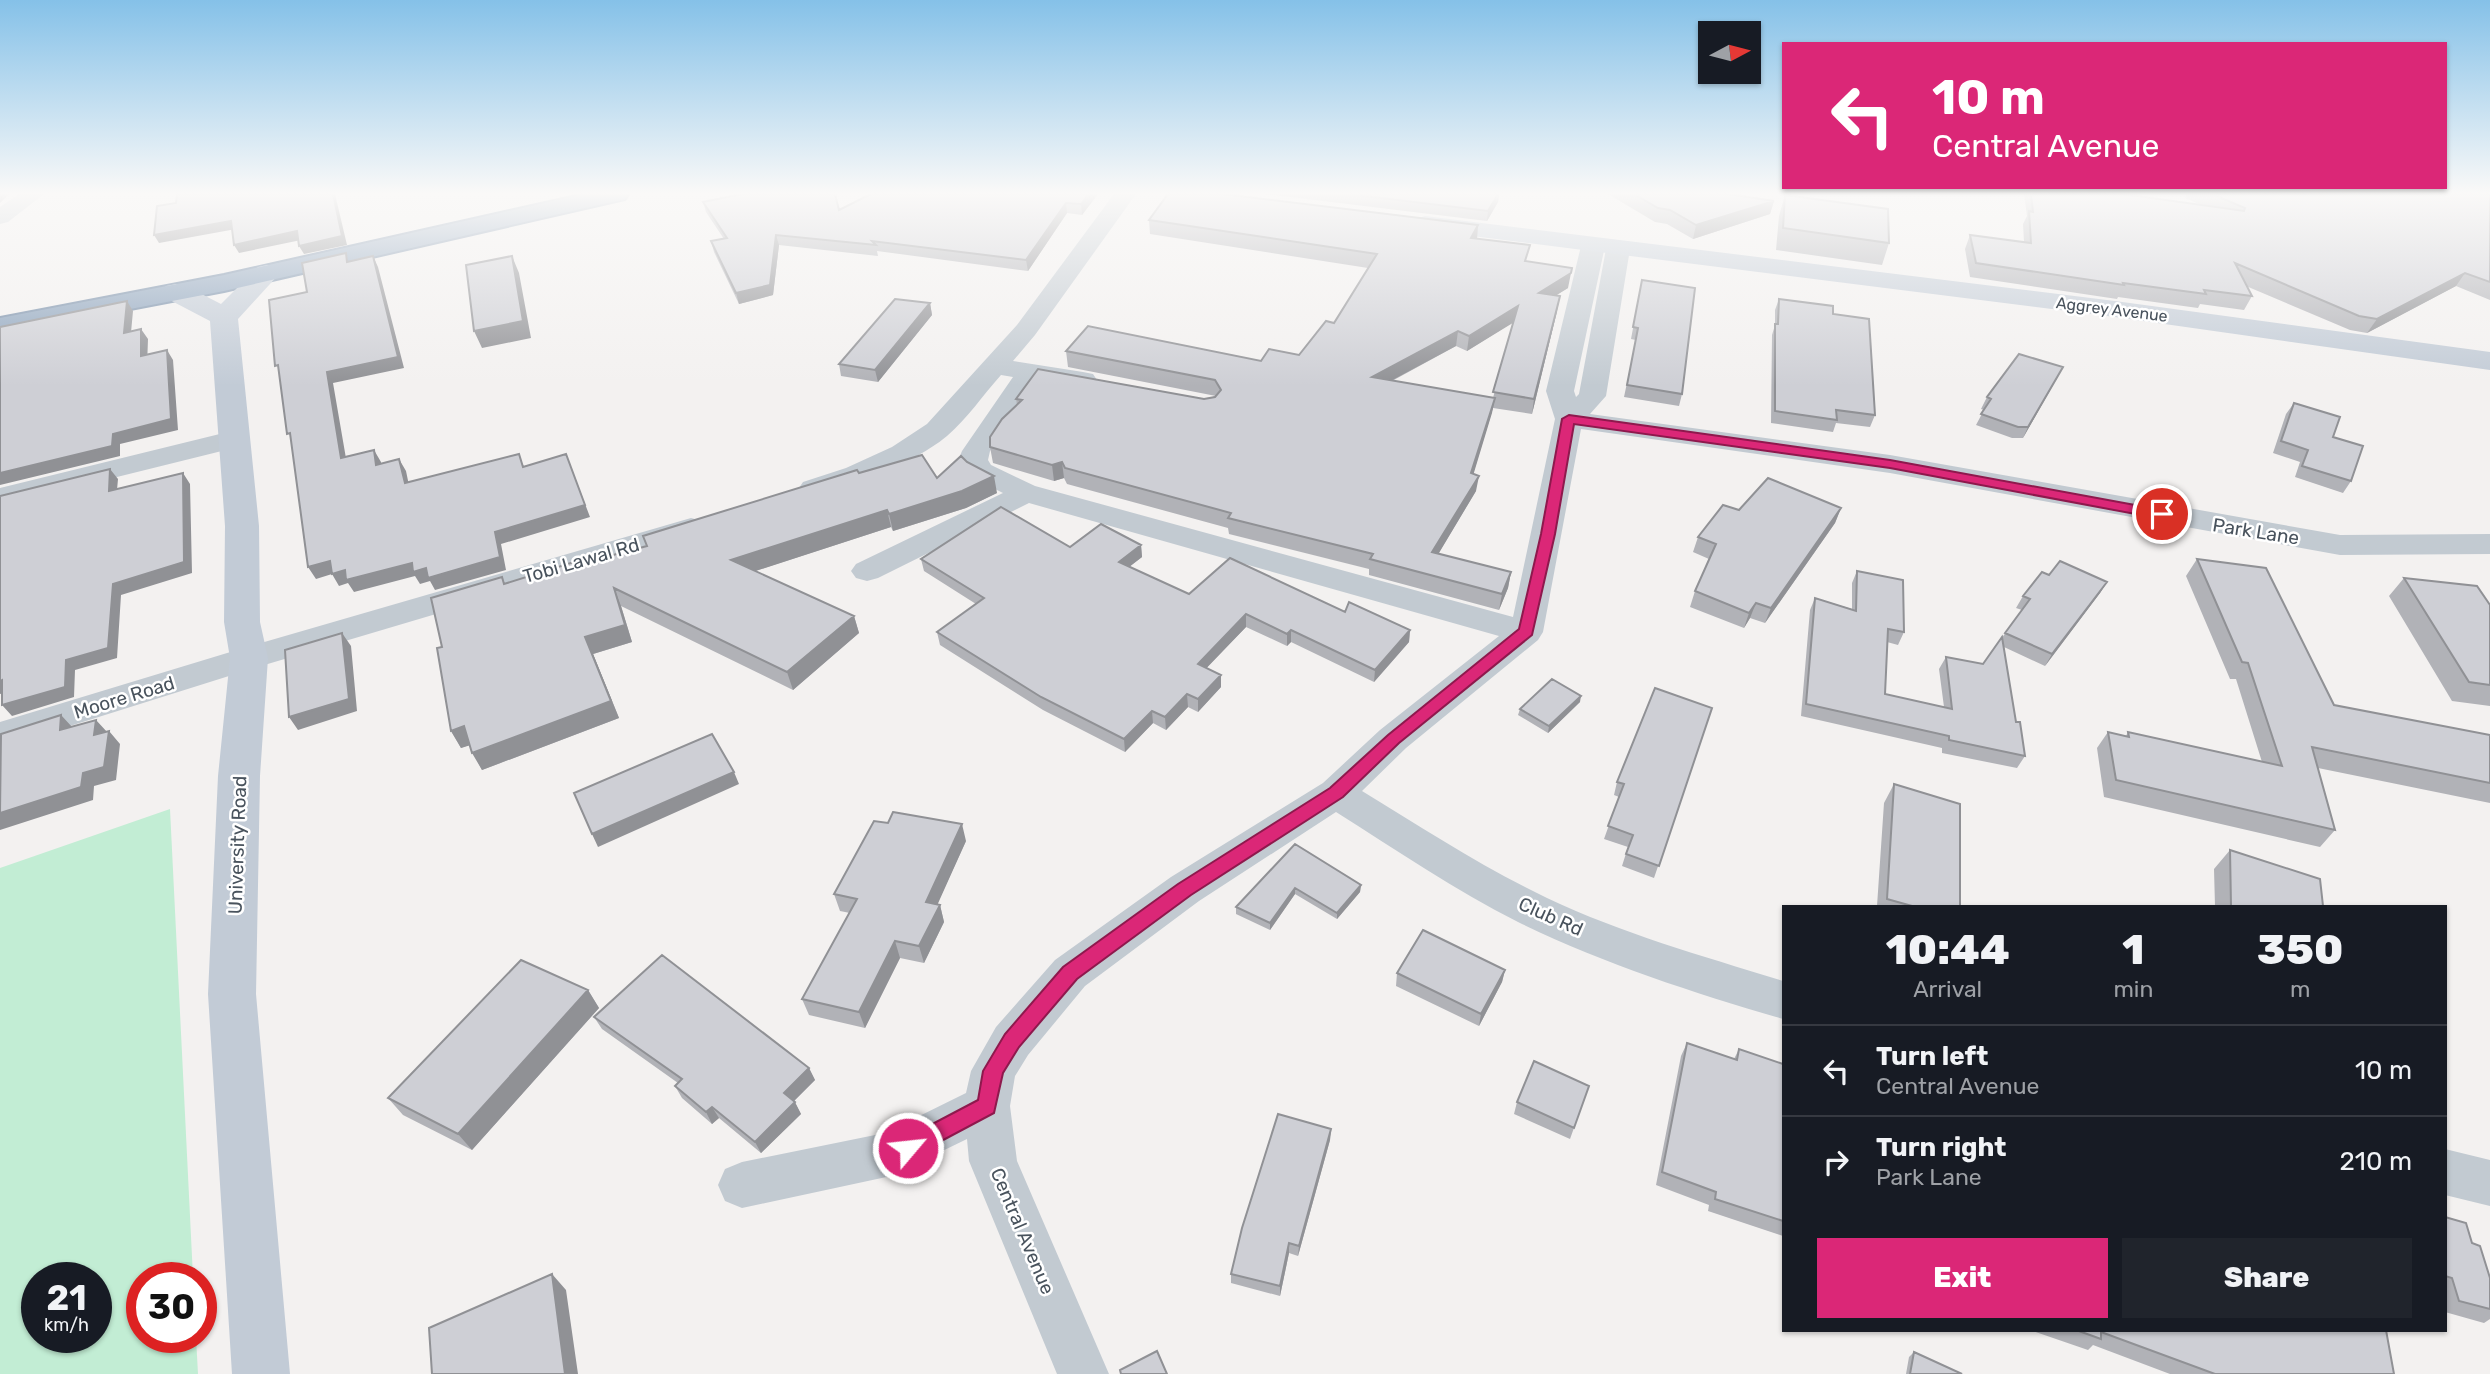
<!DOCTYPE html>
<style>
body{margin:0;font-family:Rubik,sans-serif;background:#20242c;color:#f1f3f6;height:100vh;display:flex;flex-direction:column;font-size:26px;white-space:nowrap}
*{box-sizing:border-box;margin:0}
p{font-size:23px;color:#9ea1a6}
.icon{flex:none;width:38px;height:38px;fill:none;stroke:currentColor;stroke-width:2;stroke-linecap:round;stroke-linejoin:round}
.map{position:relative;flex:1;overflow:hidden}
.side{position:absolute;left:1782px;top:905px;width:665px;height:427px;display:flex;flex-direction:column;background:#171b24;border-radius:0px;box-shadow:0 2px 5px #0004}
.side>*{flex:none}
.banner{position:absolute;left:1782px;top:42px;width:665px;height:147px;border-radius:0px;box-shadow:0 2px 5px #0004;background:#db2777;color:#fff;overflow:hidden}
.needle{width:46px;rotate:83deg}
.controls{position:absolute;left:1698px;top:21px;display:grid;gap:14px}
.controls a{display:grid;place-items:center;width:63px;height:63px;border-radius:0px;background:#171b24;box-shadow:0 2px 5px #0004;font-size:35px}
.speed{position:absolute;left:21px;top:1262px;display:flex;gap:14px;font-size:35px;font-weight:700;text-align:center}
.speed>*{display:grid;place-content:center;width:91px;height:91px;border-radius:50%;background:#171b24;box-shadow:0 2px 5px #0004;line-height:1}
.speed small{font-size:18px;font-weight:400}
.speed .limit{border:10px solid #d22;background:#fff;color:#111}
.pin{position:absolute;display:grid;place-items:center;width:60px;height:60px;color:#fff;margin:-30px;border:4px solid #fff;border-radius:50%;box-shadow:0 2px 7px #0007}
.me{position:absolute;width:77px;margin:-38px;rotate:62deg;stroke-linejoin:round;filter:drop-shadow(0 0 5px #0008)}
.turn{display:flex;align-items:center;gap:24px;height:147px;padding:0 35px;font-size:32px}
.turn .icon{width:91px;height:91px;stroke-width:2.5}
.turn b{display:block;font-size:49px;line-height:60px}
.eta{display:flex;justify-content:space-evenly;align-items:center;height:119px;text-align:center}
.eta b{font-size:42px;font-weight:800;line-height:49px}
.action{display:flex;gap:14px;margin-top:auto;padding:14px 35px}
.action a{flex:1;height:80px;border-radius:0px;background:#db2777;color:#fff;font-size:28px;font-weight:800;line-height:80px;text-align:center}
.action a+a{background:#20242c;color:#f1f3f6}
ul{padding:0;list-style:none}
li{display:flex;align-items:center;gap:21px;height:91px;padding:0 35px;border-top:2px solid #363941}
li div{flex:1}
li b{display:block;font-size:26px}
li em{font-style:normal}
.map>svg:first-child{display:block}
</style>
<div class="map">
<svg width="2490" height="1374" viewBox="0 0 2490 1374">
<rect width="100%" height="100%" fill="#f3f1f0"/>
<path fill="#c2edd4" fill-rule="evenodd" d="M170,809L193,1277L142,1278V1337H196L198,1374H0V868ZM37,1278H96V1337H37Z"/>
<g fill="none" stroke-linecap="round" stroke-linejoin="round">
<g stroke="#768da8" stroke-width="4">
<path id="highway" d="M585,194H628L625,199L616,201L224,291L0,334V318L224,275Z"/>
</g>
<path fill="#c2cad1" fill-rule="evenodd" d="M19,194H44L8,222L0,224V207Z
M1114,194H1136L1035,335L1013,361L1083,372L1093,374L1097,380L1093,386L1083,388L1037,381L990,451L988,460L991,465L1035,486L1513,617L1555,419L1546,391L1581,246L1585,241H1601L1605,246L1574,391L1576,397L1579,394L1606,249L1610,244H1626L1630,249L1606,396L1590,414L1890,455L2340,535L2490,534V554L2340,555L1890,473L1581,429L1543,632L1538,640L1406,748L1362,791C1423,828 1482,867 1547,898C1623,934 1703,956 1783,981V1019C1694,993 1602,963 1518,922C1455,890 1396,850 1336,812L1199,901L1085,986L1028,1055L1015,1076L1010,1106L1017,1161L1109,1374H1057L969,1161L967,1139L891,1176L742,1208L725,1201L718,1185L725,1169L742,1162L885,1133L966,1093L971,1071L996,1027L1055,960L1171,877L1323,783L1380,730L1499,636L1029,503L878,578L867,581L856,578L851,571L856,564L1003,493L971,477L958,461L962,451L1013,377L1001,375C983,395 967,419 947,436C923,457 834,502 803,494L799,488L803,482L846,468L892,447L927,424L1017,325Z
M236,430L246,433L250,439L246,445L0,506V488Z
M691,518L702,521L706,528L702,535L261,666L0,748V722L237,650Z
M2445,1149L2490,1160V1206L2445,1195Z"/>
<path fill="#c2cbd6" fill-rule="evenodd" d="M1425,216L2115,301L2490,352V370L2115,317L1416,229L1412,224L1416,219Z
M267,265L276,267L280,273L238,319L259,526L260,622L268,658L260,776L256,994L290,1374H232L208,994L218,776L230,658L224,622L225,526L210,321L166,298L162,292L166,286L176,284L186,286L221,304L258,267Z"/>
<use href="#highway" fill="#8ba2bc" fill-rule="evenodd"/>
</g>
<path fill="#b1b2b7" fill-rule="evenodd" d="M871,194H1098L1082,215L1067,213L1028,271L877,251L878,256L779,245L773,295L739,304L714,252L711,241L724,239L706,212L703,202L839,210Z
M1265,194H1499L1498,202L1487,221Z
M1608,194H1728L1774,201L1770,214L1693,239L1667,224L1655,222Z
M2024,194H2123L2199,204L2185,198L2187,194H2490V300L2456,286L2367,333L2350,330L2246,286L2252,296L2244,310L2200,304L2198,308L2118,297L2117,299L1970,277L1965,249L1970,235L2024,242L2023,224L2027,216Z
M1785,195L1889,243L1882,265L1776,250L1779,216Z
M1149,220L1478,225L1477,238L1527,261L1568,288L1556,295L1557,311L1532,414L1493,408L1473,474L1476,491L1438,554L1511,572L1508,588L1499,610L1369,575V569L1229,534L1228,528L1067,484L1064,478L1054,481L993,463L990,447L1017,405L1016,399H1204L1216,396L1068,367L1066,351L1261,361L1299,355L1334,323L1368,268L1150,234ZM1513,322L1493,398L1392,381L1456,346L1467,351Z
M1642,280L1682,394L1679,406L1624,397L1636,340L1631,339Z
M1779,299L1833,314L1875,415L1870,427L1836,423L1833,432L1771,423L1772,335L1775,325V310Z
M930,303L932,315L878,382L841,376L839,364Z
M2063,367L2023,438H2012L1976,425L1984,410L1981,409L1987,397Z
M2294,403L2333,437L2351,481L2343,493L2295,477L2300,462L2273,453L2286,414Z
M859,473L937,478L997,493L966,508L893,531L891,527L755,571L854,616L859,633L793,690L621,606L632,642L593,654L619,718L482,770L469,745L461,748L451,731L506,584L647,546Z
M1841,508L1835,523L1765,623L1750,618L1744,628L1690,607L1695,591L1709,559L1693,552L1698,537L1739,510Z
M1141,545L1142,557L1129,567L1189,594L1345,612L1410,630L1409,642L1374,682L1291,642L1287,646L1246,627L1206,668L1221,687L1198,712L1188,707L1166,730L1153,723L1125,752L1043,710L940,645L937,632L976,604L924,571L921,559L1070,547Z
M2197,559L2334,705L2490,735V803L2318,768L2335,830L2320,847L2104,797L2097,748L2108,732L2126,736L2128,732L2262,762L2236,679H2230L2186,576Z
M1857,571L1904,632L1898,645L1887,642L1885,694L1944,707L1939,669L1946,657L1983,664L2022,610L2016,608L2023,596L2049,575L2107,582L2100,593L2045,666L2004,647L2016,722L2025,756L2017,768L1942,753V748L1801,716L1810,610L1815,598L1852,609V583Z
M2404,578L2490,605V706L2452,701L2389,596Z
M1580,702L1548,733L1518,715L1520,709Z
M1712,708L1654,878L1622,866L1628,847L1604,839L1619,797L1614,795L1617,782Z
M1894,784L1960,906H1877L1884,803Z
M966,841L937,904L940,905L944,922L924,963L900,958L865,1028L809,1015L802,999L850,913L840,911L834,894Z
M1295,844L1361,885L1360,892L1337,919L1295,894L1270,930L1236,914V907Z
M2230,850L2323,906H2215L2214,869Z
M1505,970L1502,982L1479,1026L1396,986L1397,973Z
M588,990L599,1008L472,1150L403,1115L388,1098Z
M594,1017L809,1068L815,1080L794,1101L801,1114L761,1153L719,1118L712,1124L682,1098L675,1086L678,1083L602,1029Z
M1687,1043L1734,1059L1739,1049L1783,1064V1236L1708,1211L1709,1205L1656,1185L1681,1056Z
M1589,1086L1570,1139L1514,1114L1517,1102Z
M1331,1129L1330,1140L1298,1256L1289,1253L1280,1296L1231,1283V1274Z
M2445,1217L2490,1309V1319L2484,1323L2445,1312Z
M2030,1330H2386L2394,1374H2170L2093,1345L2088,1350Z
M1914,1352L1962,1374H1906L1909,1357Z"/>
<path fill="#909195" d="M0,194H9L0,203Z
M333,194H335L347,245L304,254L299,246Z
M1089,194H1098L1082,215L1081,204Z
M1498,194H1499L1498,202L1487,221L1488,211Z
M1774,201L1770,214L1693,239L1696,225Z
M1066,203L1067,213L1028,271L1026,260Z
M231,221L236,229L159,243L154,235Z
M1478,225L1477,239L1471,238Z
M297,231L301,240L239,253L234,245Z
M776,235L779,245L773,295L739,304L736,293Z
M373,256L378,267L404,368L333,383L348,470L341,458L327,372Z
M512,256L519,273L531,338L482,348L474,331Z
M1572,268L1568,288L1536,308L1539,293Z
M2465,273L2456,286L2367,333L2377,319Z
M1560,296L1557,311L1532,414L1534,399Z
M127,301L133,311L130,343L124,333Z
M930,303L932,315L878,382L875,370Z
M1518,306L1516,321L1467,351L1469,336Z
M141,329L148,339L147,366L141,356Z
M1458,331L1456,346L1370,392L1372,377Z
M167,350L173,360L178,430L120,444V456L0,485V473L113,434Z
M2063,367L2057,378L2023,438L2028,427Z
M1495,398L1492,413L1469,489L1471,473Z
M374,450L381,462L382,477L376,465Z
M566,454L590,517L501,544L506,570L435,590L430,581L420,584L415,576L354,592L348,583L339,586L332,574L316,579L308,567L330,561L495,532Z
M399,459L406,471L411,495L405,483Z
M1062,462L1064,478L1054,481L1052,465Z
M110,469L118,479L116,501L109,491Z
M183,473L190,484L192,573L121,595L117,658L75,670L74,697L12,716L2,705L66,660Z
M994,476L997,493L966,508L893,531L889,514Z
M1479,476L1476,491L1430,568L1432,552Z
M1841,508L1835,523L1765,623L1771,608Z
M887,510L891,527L737,577L731,560Z
M1141,545L1142,557L1120,574L1119,562Z
M1511,572L1508,588L1499,610L1502,594Z
M2107,582L2100,593L2045,666L2052,654Z
M614,588L621,606L632,642L593,654L619,718L482,770L472,753L585,637Z
M1756,603L1750,618L1744,628L1749,613Z
M1246,614V627L1198,677V664Z
M854,616L859,633L793,690L787,672Z
M1291,630V642L1287,646V634Z
M1410,630L1409,642L1374,682L1375,670Z
M342,633L351,646L357,711L298,730L289,717Z
M1221,675V687L1198,712V699Z
M2,680L12,691L0,694V681Z
M1187,694L1188,707L1166,730L1165,717Z
M1581,696L1580,702L1548,733L1549,726Z
M1152,711L1153,723L1125,752L1124,739Z
M61,715L73,728L60,730Z
M96,720L108,733L94,735Z
M464,726L474,744L461,748L451,731Z
M109,731L120,744L116,780L94,786L93,800L0,830V813L83,773Z
M734,772L739,784L598,847L592,834Z
M962,824L966,841L931,919L926,902Z
M1361,885L1360,892L1337,919V913Z
M1295,888V894L1270,930V923Z
M940,905L944,922L924,963L919,946Z
M895,941L900,958L865,1028L859,1012Z
M1505,970L1502,982L1479,1026L1481,1014Z
M588,990L599,1008L472,1150L458,1134Z
M809,1068L815,1080L790,1105L784,1093Z
M795,1102L801,1114L761,1153L755,1142Z
M712,1107L719,1118L712,1124L706,1112Z
M1331,1129L1330,1140L1298,1256L1299,1246Z
M1289,1243V1253L1280,1296V1286Z
M552,1274L566,1290L578,1374H565Z"/>
<path fill="#cecfd5" stroke="#909195" stroke-width="2" d="M177,194H333L342,236L299,246L297,231L234,245L231,221L154,235L157,206L176,203Z
M742,194H835L839,210L871,194H1089L1081,204L1066,203L1026,260L872,241L876,245L776,235L770,285L736,293L711,241L727,238L703,202Z
M1168,194H1223L1478,225L1471,238L1530,245L1525,261L1572,268L1571,273L1539,293L1560,296L1534,399L1493,392L1518,306L1469,336L1458,331L1372,377L1495,398L1471,473L1479,476L1432,552L1511,572L1502,594L1370,559L1373,554L1228,518L1231,513L1065,468L1062,462L1052,465L990,447V437L1002,419L1022,400L1016,399L1038,369L1204,399L1215,397L1221,390L1215,380L1066,351L1088,326L1261,361L1269,349L1299,355L1326,321L1334,323L1377,254L1149,220Z
M1348,194H1498L1488,211Z
M1634,194H1728L1774,201L1696,225L1670,210L1658,208Z
M2031,194H2123L2244,211L2245,208L2212,194H2490V282L2465,273L2377,319L2359,316L2235,263L2252,296L2204,290L2206,294L2123,283L2124,285L1976,263L1970,235L2031,243L2029,211L2033,212Z
M1785,195L1888,209L1889,243L1783,228Z
M346,253L347,262L373,256L398,357L327,372L341,458L374,450L376,465L399,459L405,483L519,454L523,467L566,454L585,505L495,532L500,557L428,578L426,568L413,572L412,563L346,580L345,570L332,574L330,561L308,567L290,433L287,434L278,365L275,366L269,300L307,292L302,263Z
M512,256L523,321L474,331L466,265Z
M1642,280L1695,288L1682,394L1627,385L1638,328L1633,327Z
M895,299L930,303L875,370L839,364Z
M1779,299L1833,306V314L1869,319L1875,415L1836,410L1837,420L1775,411V324H1778Z
M127,301L124,333L141,329V356L167,350L171,419L113,434L112,446L0,473V327Z
M2019,354L2063,367L2028,427H2018L1981,414L1991,399L1987,397Z
M2294,403L2340,417L2333,437L2363,446L2351,481L2302,466L2308,450L2281,441Z
M922,455L937,478L961,456L967,462L994,476L962,491L889,514L887,510L731,560L854,616L787,672L614,588L625,625L585,637L611,701L472,753L464,726L451,731L437,648L442,647L431,598L502,577L504,584L574,562L575,565L647,546L643,536L857,470L859,473Z
M110,469L109,491L183,473L184,562L113,584L108,648L66,660L65,687L2,705V680L0,681V496Z
M1768,478L1841,508L1771,608L1756,603L1749,613L1695,591L1716,544L1698,537L1723,505L1739,510Z
M1001,507L1070,547L1101,524L1141,545L1119,562L1189,594L1230,558L1345,612L1349,602L1410,630L1375,670L1291,630L1287,634L1246,614L1198,664L1221,675L1198,699L1187,694L1165,717L1152,711L1124,739L1041,697L937,632L984,598L921,559Z
M2197,559L2266,568L2334,705L2490,735V783L2312,747L2335,830L2116,780L2108,732L2129,737L2128,732L2282,766L2248,663L2242,662Z
M2060,561L2107,582L2052,654L2005,633L2030,599L2023,596L2042,572L2049,575Z
M1857,571L1903,580L1904,632L1888,629L1885,694L1952,709L1946,657L1983,664L2002,637L2016,722H2020L2025,756L1949,740V736L1806,704L1815,598L1856,611Z
M2404,578L2477,586L2490,605V685L2469,682Z
M342,633L349,699L289,717L285,650Z
M1552,679L1581,696L1549,726L1520,709Z
M1655,688L1712,708L1659,866L1626,854L1633,835L1608,826L1624,784L1617,782Z
M61,715L60,730L96,720L94,735L109,731L104,767L83,773L81,787L0,813L1,734Z
M712,734L734,772L592,834L574,793Z
M1894,784L1960,804V906H1912L1887,899Z
M893,812L962,824L926,902L940,905L919,946L895,941L859,1012L802,999L857,899L834,894L874,821L888,823Z
M1295,844L1361,885L1337,913L1295,888L1270,923L1236,907Z
M2230,850L2320,879L2323,906H2231Z
M1423,930L1505,970L1481,1014L1397,973Z
M662,955L809,1068L784,1093L795,1102L755,1142L712,1107L706,1112L675,1086L682,1079L594,1017Z
M521,960L588,990L458,1134L388,1098Z
M1687,1043L1737,1060L1739,1049L1783,1064V1221L1715,1199L1716,1192L1662,1172Z
M1534,1061L1589,1086L1574,1128L1517,1102Z
M1278,1114L1331,1129L1299,1246L1289,1243L1280,1286L1231,1274L1242,1228Z
M2445,1217L2466,1223L2472,1243L2480,1246L2490,1278V1309L2459,1301L2452,1278L2445,1276Z
M552,1274L565,1374H432L429,1328Z
M2076,1330H2386L2394,1374H2215L2101,1332V1339Z
M1157,1351L1167,1374H1121L1120,1370Z
M1914,1352L1962,1374H1910Z"/>
<linearGradient id="sky" x2="0" y2="1"><stop stop-color="#85c1e8"/><stop offset="0.5" stop-color="#faf9f8"/><stop offset="1" stop-color="#faf9f8" stop-opacity="0"/></linearGradient>
<rect width="2490" height="386" fill="url(#sky)"/>
<path fill="#db2777" stroke="#8e194d" stroke-width="2" d="M1569,415L1890,460L2162,510L2169,514L2162,519L1890,468L1574,424L1555,534L1532,635L1399,743L1343,797L1191,895L1077,979L1019,1047L1003,1073L994,1113L915,1155L908,1158L900,1155L897,1148L900,1141L978,1100L983,1071L1005,1034L1063,967L1178,884L1330,788L1388,735L1519,629L1541,534L1562,419Z"/>
<g text-anchor="middle" stroke-width="5" stroke-linejoin="round" paint-order="stroke">
<g font-size="16" fill="#49535d" stroke="#fff">
<text transform="translate(2112 309) rotate(7)" y="6">Aggrey Avenue</text>
</g>
<g font-size="19" fill="#49535d" stroke="#fff">
<text transform="translate(2256 531) rotate(9)" y="7">Park Lane</text>
<text transform="translate(581 560) rotate(-16)" y="7">Tobi Lawal Rd</text>
<text transform="translate(124 697) rotate(-17)" y="7">Moore Road</text>
<text transform="translate(237 845) rotate(-88)" y="7">University Road</text>
<text transform="translate(1551 916) rotate(24)" y="7">Club Rd</text>
<text transform="translate(1023 1231) rotate(67)" y="7">Central Avenue</text>
</g>
</g>
</svg>
<div class="controls">
<a><svg class="needle" viewBox="-14 -14 28 28"><path d="M0-13l5 13h-10z" fill="#e53935"/><path d="M0 13l5-13h-10z" fill="#9ea1a6"/></svg></a>
</div>
<div class="speed"><div>21<small>km/h</small></div><div class="limit">30</div></div>
<div class="pin" style="left:2162px;top:514px;background:#d93025"><svg class="icon" aria-label="arrive" viewBox="0 0 24 24"><path d="M6 21V4h12l-3 4 3 4H6"/></svg></div>
<svg class="me" style="left:908px;top:1148px" viewBox="-20 -20 40 40"><circle r="17" fill="#db2777" stroke="#fff" stroke-width="3"/><path d="M0-11L8 9 0 5-8 9z" fill="#fff"/></svg>
<div class="banner">
<div class="turn"><svg class="icon" aria-label="left" viewBox="0 0 24 24"><path d="M17 20v-9H6M10 6l-5 5 5 5"/></svg><div><b>10 m</b>Central Avenue</div></div>
</div>
<section class="side">
<div class="eta">
<div><b>10:44</b><p>Arrival</p></div>
<div><b>1</b><p>min</p></div>
<div><b>350</b><p>m</p></div>
</div>
<ul>
<li><svg class="icon" aria-label="left" viewBox="0 0 24 24"><path d="M17 20v-9H6M10 6l-5 5 5 5"/></svg><div><b>Turn left</b><p>Central Avenue</p></div><em>10 m</em></li>
<li><svg class="icon" aria-label="right" viewBox="0 0 24 24"><path d="M7 20v-9h11M14 6l5 5-5 5"/></svg><div><b>Turn right</b><p>Park Lane</p></div><em>210 m</em></li>
</ul>
<div class="action"><a>Exit</a><a>Share</a></div>
</section>
</div>
